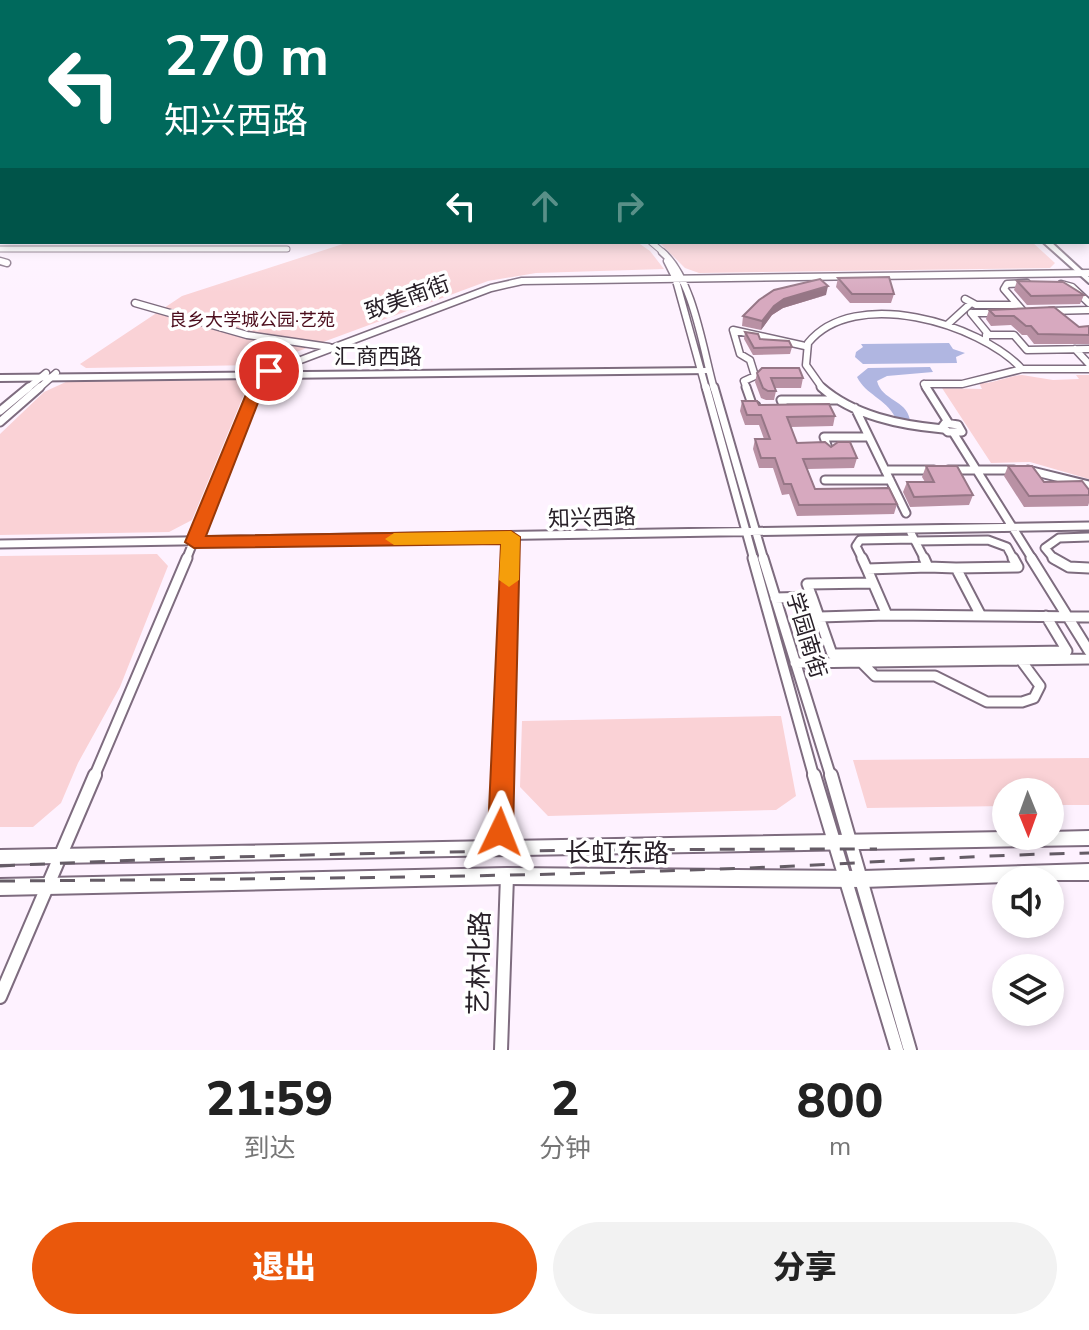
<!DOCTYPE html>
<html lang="zh">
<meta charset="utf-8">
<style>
body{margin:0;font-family:"Nunito Sans","Noto Sans SC",sans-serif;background:#f2f2f2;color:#222;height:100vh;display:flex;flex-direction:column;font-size:30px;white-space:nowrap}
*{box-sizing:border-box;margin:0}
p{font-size:26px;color:#767676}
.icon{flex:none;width:44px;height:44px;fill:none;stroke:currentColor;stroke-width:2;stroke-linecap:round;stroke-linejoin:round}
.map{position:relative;height:1050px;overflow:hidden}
.side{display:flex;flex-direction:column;background:#fff;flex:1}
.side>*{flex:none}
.guide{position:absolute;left:0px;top:0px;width:1090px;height:244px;box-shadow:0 4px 12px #0003;background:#00695c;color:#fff;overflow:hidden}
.needle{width:52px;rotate:179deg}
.tools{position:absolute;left:992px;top:778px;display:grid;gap:16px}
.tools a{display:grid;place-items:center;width:72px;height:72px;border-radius:50%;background:#fff;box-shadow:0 4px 12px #0003;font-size:40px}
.pin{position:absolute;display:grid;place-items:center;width:68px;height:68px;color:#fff;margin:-34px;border:4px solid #fff;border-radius:50%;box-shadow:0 2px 8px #0007}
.me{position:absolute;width:88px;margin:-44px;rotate:2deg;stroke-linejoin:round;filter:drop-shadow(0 0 6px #0008)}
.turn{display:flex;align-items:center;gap:28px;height:168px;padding:0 32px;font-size:36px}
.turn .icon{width:104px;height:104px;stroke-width:2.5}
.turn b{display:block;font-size:56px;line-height:68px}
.lanes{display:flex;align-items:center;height:76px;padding:0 32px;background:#0003;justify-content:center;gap:40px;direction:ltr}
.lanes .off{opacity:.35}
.eta{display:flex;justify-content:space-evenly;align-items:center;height:136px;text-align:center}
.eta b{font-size:48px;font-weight:800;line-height:56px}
.primary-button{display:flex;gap:16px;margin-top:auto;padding:16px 32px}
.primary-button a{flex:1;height:92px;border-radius:48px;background:#ea580c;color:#fff;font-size:32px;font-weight:800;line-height:92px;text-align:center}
.primary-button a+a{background:#f2f2f2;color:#222}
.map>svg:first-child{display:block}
</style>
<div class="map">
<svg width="1089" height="1050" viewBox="0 0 1089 1050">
<rect width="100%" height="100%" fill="#fef2ff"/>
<path fill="#fad2d6" d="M349,242H637L650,251L664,269L536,273L488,281L261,365L86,368L80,364L182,296Z
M659,242H1032L1055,263L1050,268L699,273L685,268Z
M1022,375L1053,380L1079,379L1076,375H1089V479L1030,462L991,463L942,388L982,389L979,383C993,384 1007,376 1022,375Z
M236,380L243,382L247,387L192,520L169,532L0,535V434L44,392L68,381Z
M157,554L168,566L120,687L78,763L61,803L33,827H0V556Z
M776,716H781L796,796L776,810L548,816L520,787L522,721Z
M1089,758V805H1050V792H1006V806L867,808L853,760Z"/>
<path fill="#b0b6e1" d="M949,343L953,349L965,353L956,357L957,363L863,364L855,357L856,352L863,347L861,344Z
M930,367L933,372L887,376L877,381C882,401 906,399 910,420L895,417C885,398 866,395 857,377L868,368Z"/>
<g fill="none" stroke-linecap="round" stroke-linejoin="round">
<g stroke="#7e6c7f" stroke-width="7">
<path id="minor-far4" d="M651,242L665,254
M0,249H287"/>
</g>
<g stroke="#7e6c7f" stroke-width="9">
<path id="minor-far3" d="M662,252C693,278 703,350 714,389
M0,261L7,263
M667,261L675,277L706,389
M1061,284L1072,287L1089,303
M965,299L976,305H1017
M135,303L247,335L329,347
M1023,311L1004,289L1007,284L1027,283
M1050,311L1089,310
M971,313L989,335
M971,313H997
M947,325L970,304
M986,340V335H1014L1027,350L1089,349
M1075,349L1089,364
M924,384H962L1022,369H1089
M924,384L927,389
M27,389L46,373
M38,389L56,373
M255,389L261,375L491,288L522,281L1089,273
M747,389L744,381L755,376L750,360L740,354L733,330L805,346
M823,389L806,365L808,343C854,286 979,323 1022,369"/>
</g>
<g stroke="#7e6c7f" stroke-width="11">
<path id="minor-far2" d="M706,387L754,560
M714,387L764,560
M746,387L752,404L756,406
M821,387C854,416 900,425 943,429
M926,387L948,422
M855,408L906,513
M780,409H785L781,400H838
M0,411L29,387
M0,422L40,387
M945,423L958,425L962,432H948L942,427Z
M954,434L1033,560
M829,451L824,437H869
M885,470H934
M948,470H1014
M1028,470L1089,485
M825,480H890
M911,533L925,560
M915,541L988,540L1007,547L1014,560
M0,544L1089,526
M186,560L256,387
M510,560L511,537
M863,560L856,546L860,540L914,539
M1055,560L1045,548L1059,538L1089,537"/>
</g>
<g stroke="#7e6c7f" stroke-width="13">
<path id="minor-far1" d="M753,558L814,777
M763,558L831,777
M862,558L867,569
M924,558L928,567L867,569L887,615L1089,617
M1031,558L1089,651
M1053,558L1069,567L1089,568
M928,567L956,568
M812,597L819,617L887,615
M775,598L812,597L807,584L873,583
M980,614L956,568L1018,567L1013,558
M819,617L832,654L1067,651L1046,616
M861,662L875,676H935L987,702H1022L1034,698L1040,686L1020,659
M795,663L1089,659
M94,777L187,558
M502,777L510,558"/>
</g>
<g stroke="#7e6c7f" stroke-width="16">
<path id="minor" d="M814,775L897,1050
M831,775L910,1050
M500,832L502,775
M0,997L95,775
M501,1050L507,876"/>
</g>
<g stroke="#7e6c7f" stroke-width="4">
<path id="major" d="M2,201V206L0,207V202Z
M2,213V219H0V214Z
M1043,242H1051L1089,277V283Z
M707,368L711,371L710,373L0,381V375Z
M1089,831V845L0,864V850L1006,832V836H1050V832Z
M1089,864V880H1006V882L863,887L507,884L0,895V879L507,868L863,871Z"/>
</g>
<use href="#minor-far4" stroke="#fff" stroke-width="5"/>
<use href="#minor-far3" stroke="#fff" stroke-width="6"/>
<use href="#minor-far2" stroke="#fff" stroke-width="7"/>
<use href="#minor-far1" stroke="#fff" stroke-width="9"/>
<use href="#minor" stroke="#fff" stroke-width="12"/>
<use href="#major" fill="#fff" fill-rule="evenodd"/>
<path stroke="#655c66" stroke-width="3" stroke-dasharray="15 15" stroke-linecap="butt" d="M0,866C292,852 585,849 877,849
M0,881C240,879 480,878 720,869C843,865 966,855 1089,853"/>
</g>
<path fill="#b991a4" d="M838,278L894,294L891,303H850L836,287Z
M1017,281L1084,295L1080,304L1027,305L1014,290Z
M826,295L783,308L772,315L761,330L742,326L743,316Z
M989,310L1079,327L1089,326V344H1034L1027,335H1022L1011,325L991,326L986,319Z
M745,332L760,339L792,347L790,354L753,355L744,339Z
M757,373L803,378L801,388H774L776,391L774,400H766L761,398L755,382Z
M742,401L759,405L835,416L833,426L791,427L797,443L831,447L857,458L854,468L807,469L815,489L897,504L894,514L797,516L789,494L782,495L773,468H759L753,449L755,439H764L759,425H745L740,411Z
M926,466L973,495L969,505L910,507L903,492L907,482H925L922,477Z
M1008,466L1044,482L1089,490V503L1088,506L1024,507L1004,476Z"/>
<path fill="#967686" d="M828,286L826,295L783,308L772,315L761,330L762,321L774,306L784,299Z"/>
<path fill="#d7a9bf" stroke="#967686" stroke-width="2" d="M889,277L894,294H852L838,278Z
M820,279L828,286L784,299L774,306L762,321L743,316L759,300L774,290Z
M1017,281L1063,282L1084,295L1031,296Z
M1054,307L1079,327L1089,326V335L1038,334L1031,326H1026L1014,316H995L989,310Z
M745,332L758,334L760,339L789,341L792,347L754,348Z
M762,368H799L803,378H771L776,391H768L763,388L757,373Z
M742,401H757L759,405L829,404L835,416L787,417L797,443L825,442L831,447L838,442H850L857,458L803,459L815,489L889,488L897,504L799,505L791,484H784L775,458H761L755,439H770L761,415H747Z
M926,466H957L973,495L914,497L907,482H934Z
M1008,466H1032L1044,482L1082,481L1089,490V495L1029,496Z"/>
<linearGradient id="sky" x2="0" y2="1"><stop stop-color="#91b5e5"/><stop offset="0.5" stop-color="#fff9ff"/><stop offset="1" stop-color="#fff9ff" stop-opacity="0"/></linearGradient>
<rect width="1089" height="293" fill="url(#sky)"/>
<path fill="#ea580c" stroke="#983908" stroke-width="2" d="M269,367L276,371L268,377L206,536L511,531L520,537L513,832L509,840L500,843L491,840L488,832L501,544L194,548L185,542L254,375Z"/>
<path fill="#f59e0b" d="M511,531L520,537L519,580L509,587L499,580L501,544L394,545L385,539L394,533Z"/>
<g text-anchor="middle" stroke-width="7" stroke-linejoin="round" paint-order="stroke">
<g font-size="18" fill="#4d0f1e" stroke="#fff">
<text x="252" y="326">良乡大学城公园·艺苑</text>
</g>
<g font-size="22" fill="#282028" stroke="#fff">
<text transform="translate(407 297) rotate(-20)" y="8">致美南街</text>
<text x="378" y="364">汇商西路</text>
<text transform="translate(592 517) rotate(-2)" y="8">知兴西路</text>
<text transform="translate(807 635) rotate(73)" y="8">学园南街</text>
</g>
<g font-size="26" fill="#282028" stroke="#fff">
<text x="617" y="862">长虹东路</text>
<text transform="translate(479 963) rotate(-89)" y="9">艺林北路</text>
</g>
</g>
</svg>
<div class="tools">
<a><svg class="needle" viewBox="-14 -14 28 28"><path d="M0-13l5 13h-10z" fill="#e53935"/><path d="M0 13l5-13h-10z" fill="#767676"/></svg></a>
<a><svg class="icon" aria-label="sound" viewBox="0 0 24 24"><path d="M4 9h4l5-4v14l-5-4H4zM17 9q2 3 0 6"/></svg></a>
<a><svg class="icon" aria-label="layers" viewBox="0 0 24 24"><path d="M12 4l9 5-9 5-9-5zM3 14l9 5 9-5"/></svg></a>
</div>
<div class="pin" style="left:269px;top:371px;background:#d93025"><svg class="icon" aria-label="arrive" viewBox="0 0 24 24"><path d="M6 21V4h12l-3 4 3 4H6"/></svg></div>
<svg class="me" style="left:500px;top:832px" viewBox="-20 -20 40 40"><path d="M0-17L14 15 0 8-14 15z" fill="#ea580c" stroke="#fff" stroke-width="4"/></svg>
<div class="guide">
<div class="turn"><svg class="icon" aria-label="left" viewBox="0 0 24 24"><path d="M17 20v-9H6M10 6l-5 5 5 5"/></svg><div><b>270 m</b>知兴西路</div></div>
<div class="lanes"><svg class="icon" aria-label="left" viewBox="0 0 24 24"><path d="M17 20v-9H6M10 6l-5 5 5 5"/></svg><svg class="icon off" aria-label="ahead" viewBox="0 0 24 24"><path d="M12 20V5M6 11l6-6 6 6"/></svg><svg class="icon off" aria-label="right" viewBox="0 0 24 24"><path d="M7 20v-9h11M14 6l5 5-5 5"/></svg></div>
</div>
</div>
<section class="side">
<div class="eta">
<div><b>21:59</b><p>到达</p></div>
<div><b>2</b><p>分钟</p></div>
<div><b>800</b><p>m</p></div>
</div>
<div class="primary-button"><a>退出</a><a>分享</a></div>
</section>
